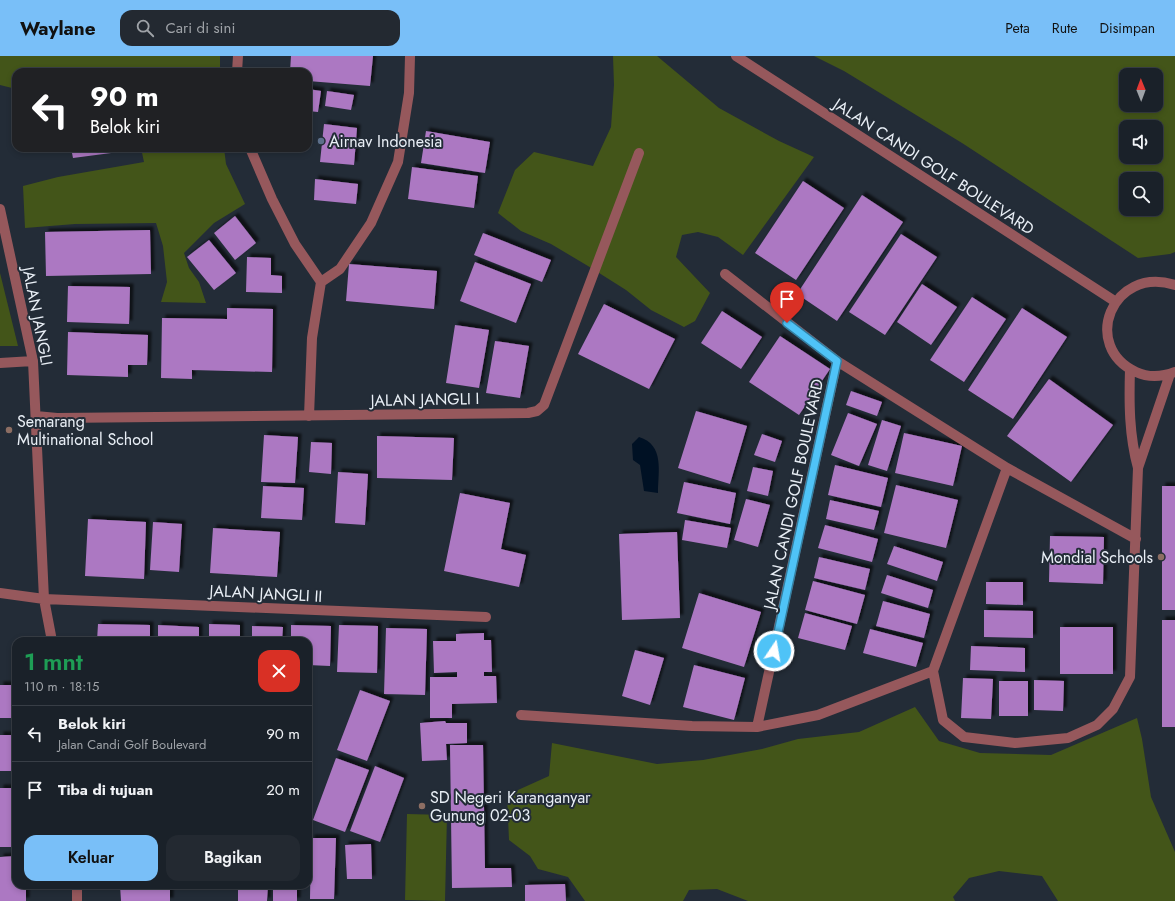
<!DOCTYPE html>
<html lang="id">
<meta charset="utf-8">
<style>
body{margin:0;font-family:Jost,sans-serif;background:#232931;color:#f1f3f6;height:100vh;display:flex;flex-direction:column;font-size:15px;white-space:nowrap}
*{box-sizing:border-box;margin:0}
p{font-size:13px;color:#9fa3a8}
.icon{flex:none;width:22px;height:22px;fill:none;stroke:currentColor;stroke-width:2;stroke-linecap:round;stroke-linejoin:round}
.map{position:relative;flex:1;overflow:hidden}
.sheet{position:absolute;left:12px;top:581px;width:300px;height:252px;display:flex;flex-direction:column;background:#1a2129;border-radius:12px;box-shadow:0 2px 6px #0003,0 0 0 1px #383e46}
.sheet>*{flex:none}
.top-card{position:absolute;left:12px;top:12px;width:300px;height:84px;border-radius:12px;box-shadow:0 2px 6px #0003,0 0 0 1px #383e46;background:#202124;color:#fff;overflow:hidden}
.needle{width:26px;rotate:359deg}
.buttons{position:absolute;left:1119px;top:12px;display:grid;gap:8px}
.buttons a{display:grid;place-items:center;width:44px;height:44px;border-radius:8px;background:#1a2129;box-shadow:0 2px 6px #0003,0 0 0 1px #383e46;font-size:20px}
.pin{position:absolute;display:grid;place-items:center;width:34px;height:34px;color:#fff;margin:-41px -17px;border-radius:50% 50% 50% 0;rotate:-45deg;box-shadow:0 0 4px #0007}
.pin .icon{rotate:45deg}
.me{position:absolute;width:44px;margin:-22px;rotate:12deg;stroke-linejoin:round;filter:drop-shadow(0 0 3px #0008)}
.turn{display:flex;align-items:center;gap:14px;height:84px;padding:0 12px;font-size:18px}
.turn .icon{width:52px;height:52px;stroke-width:2.5}
.turn b{display:block;font-size:28px;line-height:34px}
.round{display:grid;place-items:center;flex:none;width:42px;height:42px;border-radius:12px;background:#232931}
.headline{display:flex;align-items:center;justify-content:space-between;height:68px;padding:0 12px}
h1{font-size:24px;font-weight:600;line-height:30px;color:#1e9e55}
.action{display:flex;gap:8px;margin-top:auto;padding:8px 12px}
.action a{flex:1;height:46px;border-radius:12px;background:#79bff8;color:#111;font-size:16px;font-weight:600;line-height:46px;text-align:center}
.action a+a{background:#232931;color:#f1f3f6}
ul{padding:0;list-style:none}
li{display:flex;align-items:center;gap:12px;height:56px;padding:0 12px;border-top:1px solid #383e46}
li div{flex:1}
li b{display:block;font-size:15px}
li em{font-style:normal}
header{display:flex;align-items:center;gap:24px;box-sizing:border-box;height:56px;padding:0 20px;background:#79bff8;color:#111}
header strong{font-size:19px}
nav{display:flex;gap:22px;margin-inline-start:auto;font-size:14px}
.search{width:280px;height:36px;background:#232931;display:flex;align-items:center;gap:10px;box-sizing:border-box;padding:0 14px;border-radius:12px;color:#9fa3a8;font-size:15px}
.map>svg:first-child{display:block}
</style>
<header>
<strong>Waylane</strong>
<div class="search"><svg class="icon" aria-label="search" viewBox="0 0 24 24"><circle cx="10" cy="10" r="6"/><path d="M15 15l6 6"/></svg>Cari di sini</div>
<nav><a>Peta</a><a>Rute</a><a>Disimpan</a></nav>
</header>
<div class="map">
<svg width="1175" height="845" viewBox="0 0 1175 845">
<defs>
<filter id="shadow"><feDropShadow dx="3.5" dy="-3.5" stdDeviation="1" flood-color="#0009"/></filter>
</defs>
<rect width="100%" height="100%" fill="#232c37"/>
<path fill="#435519" fill-rule="evenodd" d="M0,0H220V16H130L129,14L16,16V33L0,29Z
M613,0H657L719,52L779,85L814,101L743,199L718,181L698,176L682,179L676,201L710,237L695,265L684,271L651,254L626,234L588,210L551,188L521,175L498,157L515,114L534,96L593,110L611,71L614,29Z
M814,0H1175V196L1170,198L1138,202L962,87L844,15ZM1126,19H1156V49H1126ZM1126,71H1156V101H1126ZM1126,123H1156V153H1126Z
M141,92H224L226,108L245,148L214,167L184,197L189,212L199,226L206,247L161,246L167,226L163,190L156,167L75,168L25,172L23,130L58,121L144,106Z
M0,217L18,290H0Z
M915,651L939,685L980,697L1051,699L1137,662L1142,683L1151,741L1175,796V845H1058L1042,820L999,815L969,822L953,841L955,845H748L717,833L689,834L683,845H585L568,821L538,813L530,800L509,784L507,739L549,720L552,687L657,708L703,704L762,693L798,683L859,676Z
M407,758L447,759L445,845L405,844Z"/>
<path fill="#001124" d="M639,381C665,389 658,416 658,437L644,435L640,409L633,404L632,388Z"/>
<path fill="#ac78c2" filter="url(#shadow)" d="M291,0H373L370,30L308,25V16H290Z
M308,33L321,35L318,56L308,55Z
M327,35L354,39L351,54L325,50Z
M324,68L357,72L354,109L320,106Z
M426,75L490,86L485,117L421,107Z
M39,92H60V93L40,96Z
M71,92H134V94L73,102Z
M412,111L478,120L474,152L408,143Z
M315,123L358,128L356,148L314,144Z
M803,125L844,152L796,224L755,197Z
M862,139L903,166L837,265L797,238Z
M235,160L256,187L235,204L214,177Z
M150,174L151,218L46,220L45,176Z
M483,177L551,204L542,226L474,199Z
M901,178L937,201L885,279L849,256Z
M209,184L236,217L214,234L187,201Z
M247,201L271,202V219L282,220V237L246,236Z
M475,206L531,228L516,267L460,245Z
M349,208L437,215L434,253L346,245Z
M922,228L957,251L931,289L897,266Z
M68,230L130,231L129,268L67,266Z
M972,241L1006,263L964,326L930,304Z
M604,248L675,283L649,333L578,298Z
M227,252L273,253L272,316L192,314V323L161,322L162,262L227,263Z
M1022,252L1067,281L1013,363L968,334Z
M722,255L762,281L741,313L701,287Z
M455,269L489,274L479,332L446,327Z
M68,276L148,279L147,309H128V321L67,319Z
M780,280L830,313L799,359L749,326Z
M495,285L529,290L520,342L486,337Z
M1049,323L1113,369L1071,426L1007,380Z
M851,335L882,346L877,360L846,349Z
M696,355L747,370L730,428L678,412Z
M848,357L877,368L859,410L831,399Z
M882,364L901,370L887,415L868,409Z
M904,377L962,390L953,430L895,417Z
M762,378L782,385L775,406L754,399Z
M264,379L298,381L295,427L261,426Z
M377,380L454,382L452,424L377,422Z
M311,386L332,387L331,418L309,416Z
M835,409L888,422L881,451L828,439Z
M753,411L773,415L768,440L747,435Z
M338,416L368,418L365,469L335,467Z
M684,426L736,437L730,468L677,457Z
M896,429L958,444L946,492L884,477Z
M263,430L304,432L302,464L261,462Z
M1162,430H1175V554H1162Z
M460,437L510,447L501,493L526,499L519,531L444,515Z
M746,443L770,449L758,491L734,484Z
M830,444L879,455L874,474L826,463Z
M88,463L146,466L144,523L85,520Z
M685,464L731,472L727,492L682,484Z
M153,466L182,468L179,516L150,514Z
M825,469L878,483L872,506L818,492Z
M213,472L280,476L277,521L210,517Z
M677,476L680,562L622,564L619,478Z
M1050,480L1104,481L1103,528L1049,526Z
M894,490L943,506L937,525L887,508Z
M819,501L870,513L865,534L814,522Z
M887,519L933,534L928,552L881,537Z
M813,525L865,539L857,568L805,554Z
M986,526H1023V549L986,548Z
M699,537L761,556L744,611L682,592Z
M883,545L930,558L924,582L876,570Z
M984,554L1033,555V582L984,581Z
M805,557L852,570L845,594L798,582Z
M1162,564H1175V671H1162Z
M98,568L150,569V585H97Z
M209,568L240,569V585H209Z
M158,569L199,571V585H158Z
M291,569L331,570L330,610L308,609V585H291Z
M339,569L378,570L377,617L337,616Z
M252,570L283,571L282,585H252Z
M1060,571H1113V618H1060Z
M386,572L427,573L425,639L384,638Z
M870,573L923,587L916,611L863,597Z
M484,577V584H491L492,616H484V620H496L497,647L452,648V662H430V621H457V616L434,617L433,585H456V578Z
M971,590L1025,592V616L970,614Z
M635,594L664,602L650,649L622,640Z
M694,609L745,622L734,664L683,651Z
M963,622L993,623L991,663L961,662Z
M1034,624L1064,625L1063,655L1034,654Z
M999,625H1028V660H999Z
M0,629H16V662H0Z
M360,634L390,645L367,705L337,694Z
M445,665L446,667H467V687L446,688L447,704L422,705L420,667Z
M0,679H16V715H0Z
M450,689H483L485,812H511L512,831L452,832Z
M336,702L369,714L345,776L313,764Z
M375,710L404,722L380,786L350,775Z
M0,732H16V791H0Z
M311,782H336L334,843H310Z
M371,788L372,823H347L345,789Z
M16,800V829H26V845H0V801Z
M565,828L566,845H525V829Z
M120,829H170V845H121Z
M238,829H268L267,845H238Z
M273,829H297V845H273Z"/>
<g fill="none" stroke-linecap="round" stroke-linejoin="round">
<path stroke="#96585c" stroke-width="10" d="M736,0L1116,246
M237,16L238,0
M250,92L272,143L295,188L321,226L312,282L309,360
M0,153L33,305L44,543L52,585
M725,218L837,305L1007,412L1136,483
M321,226L340,213L371,167L398,106L409,37L410,0
M1175,229C1111,209 1081,291 1136,316C1149,322 1162,321 1175,316
M837,305L757,671L818,659L933,615
M0,307L33,305
M36,360L57,362L528,357L537,355L544,349L639,97
M1007,412L933,615L943,664L964,681L1015,687L1068,682L1097,669L1113,653L1130,621L1138,412C1129,379 1129,347 1130,313
M1138,412L1170,318
M0,537L44,543L486,561
M521,659L692,670L757,671
M77,845V829"/>
</g>
<g fill="none" stroke-linecap="round" stroke-linejoin="round">
<g stroke="#337fa1" stroke-width="10">
<path id="route" d="M774,595L837,305L787,267"/>
</g>
<use href="#route" stroke="#4fc3f7" stroke-width="7"/>
</g>
<circle fill="#5c6f8a" stroke="#232c37" stroke-width="1.5" cx="321" cy="85" r="4"/>
<g fill="#8d6e63" stroke="#232c37" stroke-width="1.5">
<circle cx="9" cy="374" r="4"/>
<circle cx="1161" cy="501" r="4"/>
<circle cx="422" cy="750" r="4"/>
</g>
<g text-anchor="middle" stroke-width="4" stroke-linejoin="round" paint-order="stroke">
<g font-size="16" fill="#e9eff6" stroke="#232c37" text-anchor="start">
<text x="329" y="91">Airnav Indonesia</text>
<text x="17" y="371">Semarang<tspan x="17" dy="18">Multinational School</tspan></text>
<text x="1153" y="507" text-anchor="end">Mondial Schools</text>
<text x="430" y="747">SD Negeri Karanganyar<tspan x="430" dy="18">Gunung 02-03</tspan></text>
</g>
<g font-size="16" fill="#e9eff6" stroke="#232c37">
<text transform="translate(934 110) rotate(33)" y="6">JALAN CANDI GOLF BOULEVARD</text>
<text transform="translate(38 260) rotate(79)" y="6">JALAN JANGLI</text>
<text transform="translate(425 343) rotate(-1)" y="6">JALAN JANGLI I</text>
<text transform="translate(793 438) rotate(-78)" y="6">JALAN CANDI GOLF BOULEVARD</text>
<text transform="translate(266 537) rotate(3)" y="6">JALAN JANGLI II</text>
</g>
</g>
</svg>
<div class="buttons">
<a><svg class="needle" viewBox="-14 -14 28 28"><path d="M0-13l5 13h-10z" fill="#e53935"/><path d="M0 13l5-13h-10z" fill="#9fa3a8"/></svg></a>
<a><svg class="icon" aria-label="sound" viewBox="0 0 24 24"><path d="M4 9h4l5-4v14l-5-4H4zM17 9q2 3 0 6"/></svg></a>
<a><svg class="icon" aria-label="search" viewBox="0 0 24 24"><circle cx="10" cy="10" r="6"/><path d="M15 15l6 6"/></svg></a>
</div>
<div class="pin" style="left:787px;top:267px;background:#d93025"><svg class="icon" aria-label="arrive" viewBox="0 0 24 24"><path d="M6 21V4h12l-3 4 3 4H6"/></svg></div>
<svg class="me" style="left:774px;top:595px" viewBox="-20 -20 40 40"><circle r="17" fill="#4fc3f7" stroke="#fff" stroke-width="3"/><path d="M0-11L8 9 0 5-8 9z" fill="#fff"/></svg>
<div class="top-card">
<div class="turn"><svg class="icon" aria-label="left" viewBox="0 0 24 24"><path d="M17 20v-9H6M10 6l-5 5 5 5"/></svg><div><b>90 m</b>Belok kiri</div></div>
</div>
<section class="sheet">
<div class="headline"><div><h1>1 mnt</h1><p>110 m · 18:15</p></div><a class="round" style="background:#d93025;color:#fff"><svg class="icon" aria-label="close" viewBox="0 0 24 24"><path d="M6 6l12 12M18 6L6 18"/></svg></a></div>
<ul>
<li><svg class="icon" aria-label="left" viewBox="0 0 24 24"><path d="M17 20v-9H6M10 6l-5 5 5 5"/></svg><div><b>Belok kiri</b><p>Jalan Candi Golf Boulevard</p></div><em>90 m</em></li>
<li><svg class="icon" aria-label="arrive" viewBox="0 0 24 24"><path d="M6 21V4h12l-3 4 3 4H6"/></svg><div><b>Tiba di tujuan</b></div><em>20 m</em></li>
</ul>
<div class="action"><a>Keluar</a><a>Bagikan</a></div>
</section>
</div>
